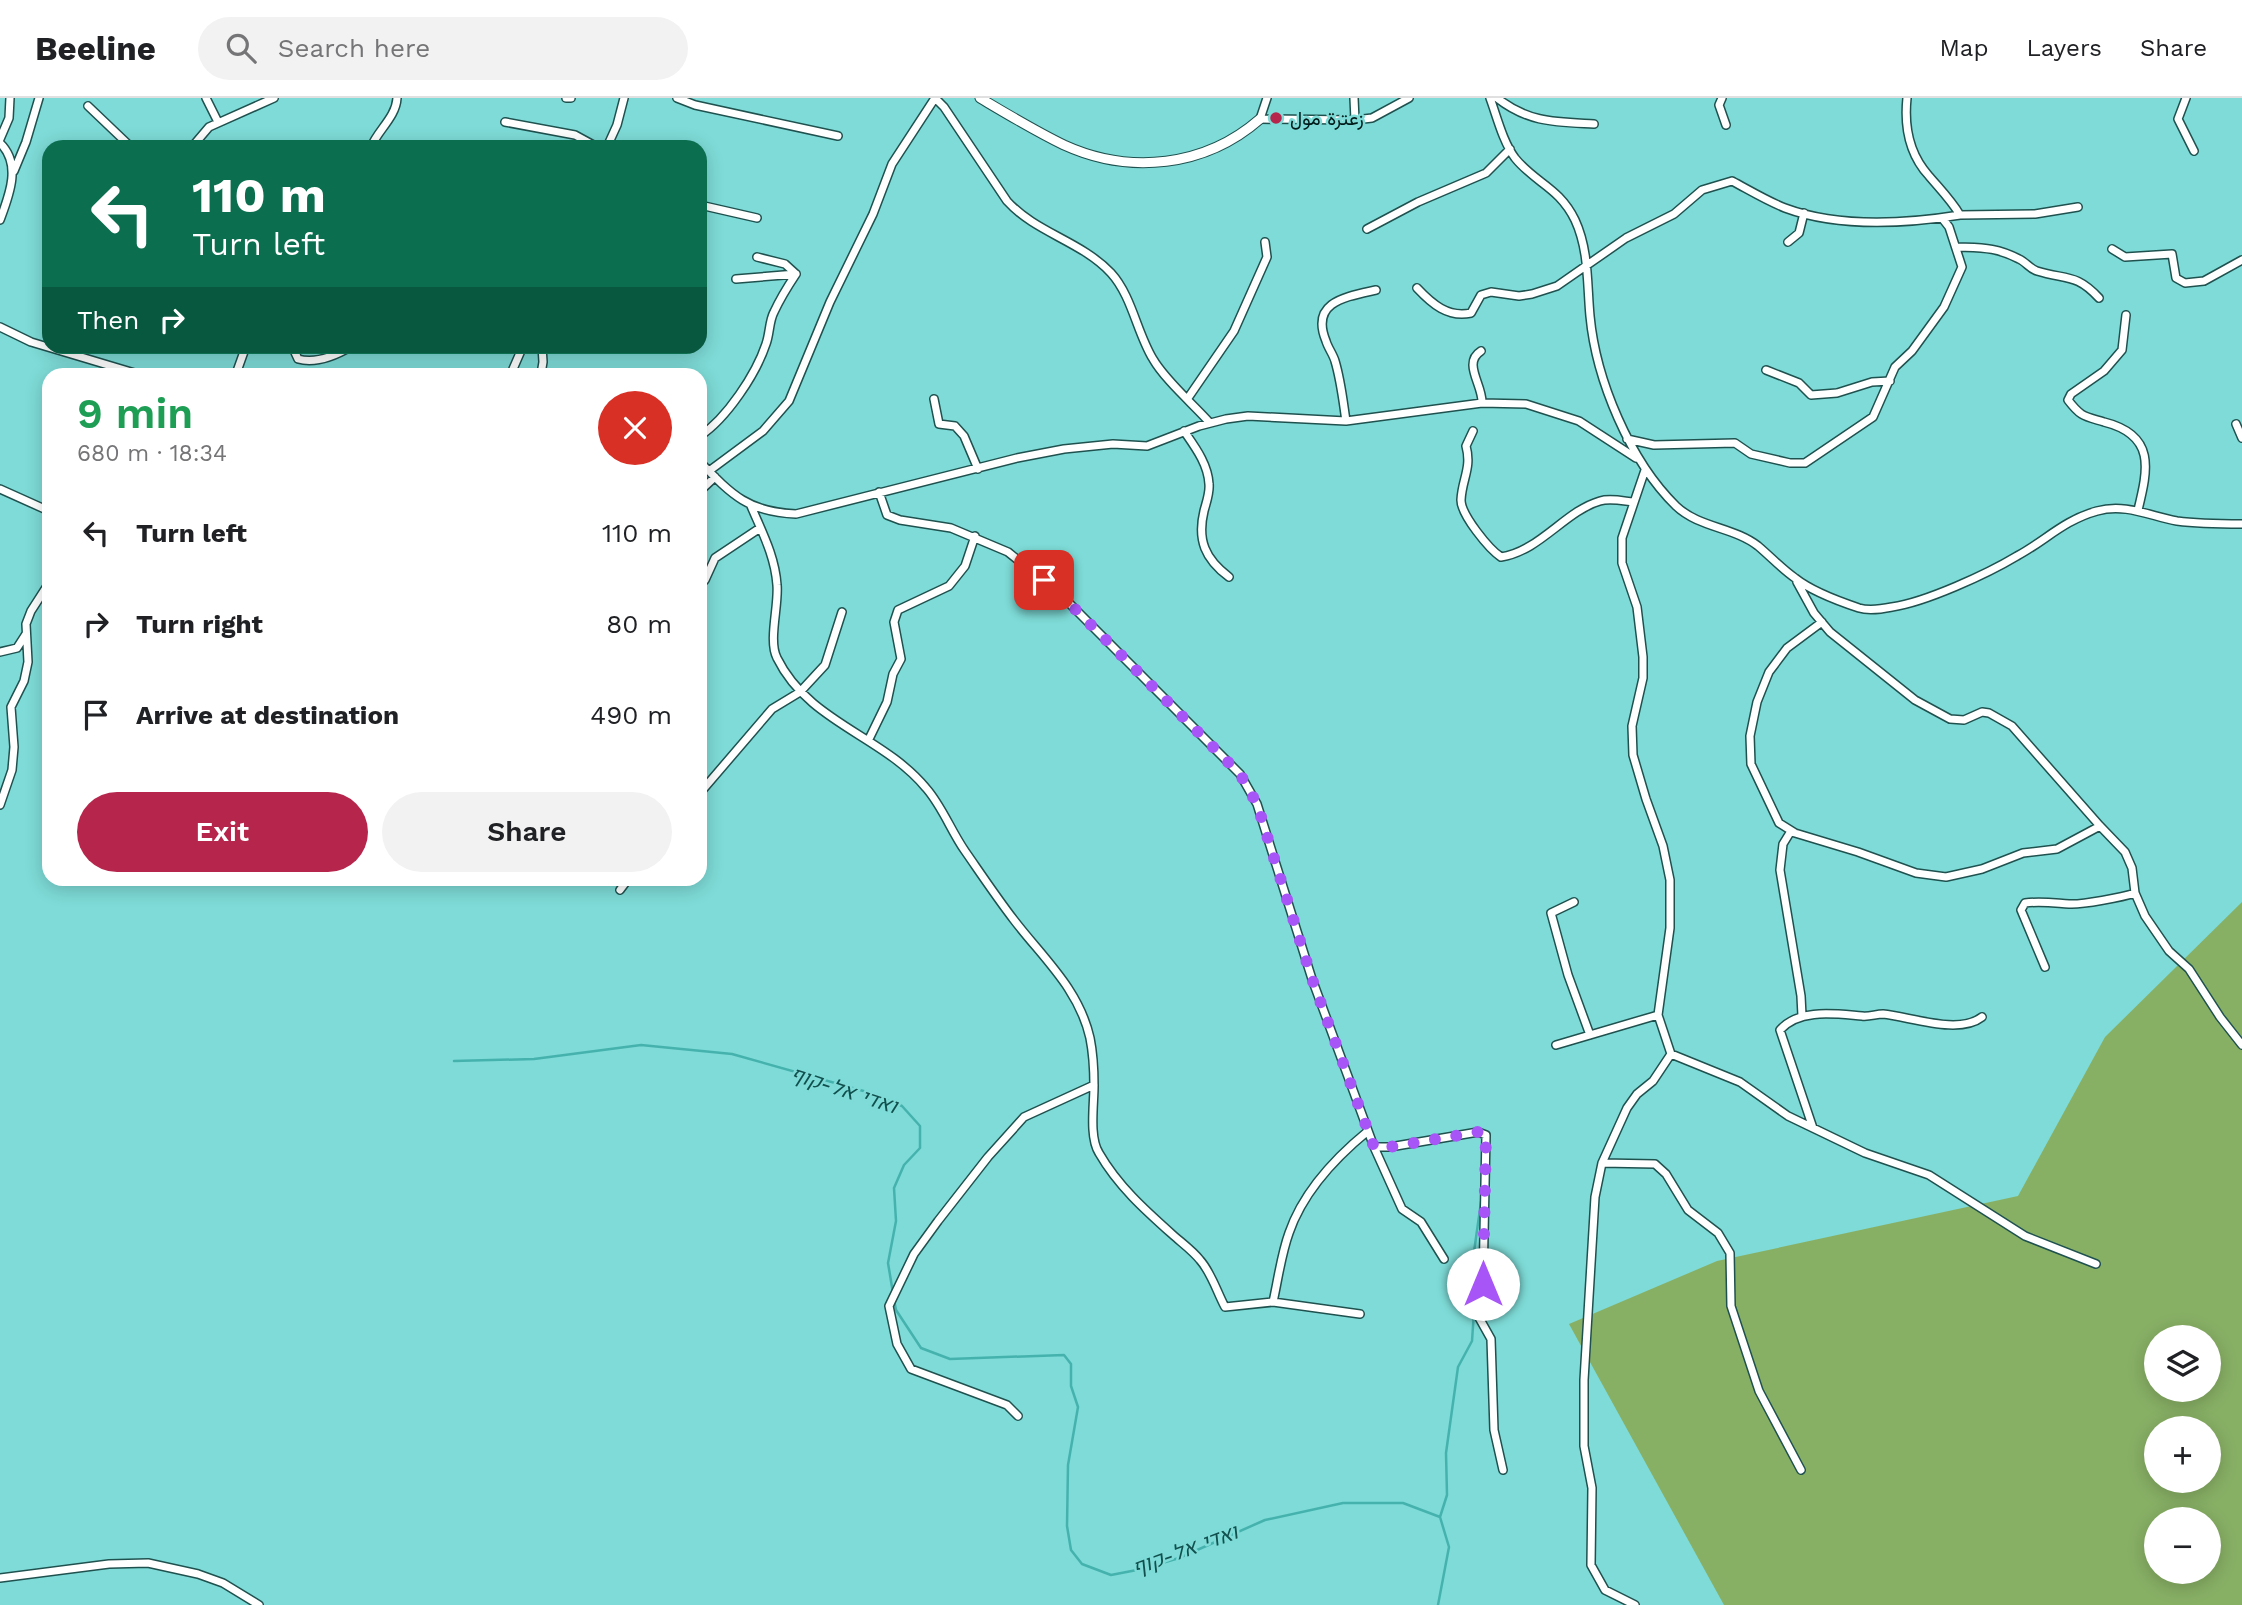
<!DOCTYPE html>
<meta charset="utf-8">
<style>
body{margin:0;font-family:"Work Sans",Vazirmatn,Heebo,sans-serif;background:#f2f2f2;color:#202124;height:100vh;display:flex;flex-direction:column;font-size:26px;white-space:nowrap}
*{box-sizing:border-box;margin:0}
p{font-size:23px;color:#757577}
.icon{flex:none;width:38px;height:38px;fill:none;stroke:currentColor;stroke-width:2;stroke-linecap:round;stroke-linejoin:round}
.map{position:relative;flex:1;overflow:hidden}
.drawer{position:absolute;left:42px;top:270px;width:665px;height:518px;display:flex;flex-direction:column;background:#fff;border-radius:21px;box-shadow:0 4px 18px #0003}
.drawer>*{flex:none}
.top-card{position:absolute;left:42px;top:42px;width:665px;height:214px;border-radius:21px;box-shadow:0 4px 18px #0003;background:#0b6e4f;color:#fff;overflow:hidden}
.controls{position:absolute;left:2144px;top:1227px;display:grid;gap:14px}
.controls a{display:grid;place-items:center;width:77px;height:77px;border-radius:50%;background:#fff;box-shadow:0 4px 18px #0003;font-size:35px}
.pin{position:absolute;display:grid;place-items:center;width:60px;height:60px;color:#fff;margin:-30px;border-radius:14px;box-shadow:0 4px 10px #0006}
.me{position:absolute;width:77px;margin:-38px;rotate:0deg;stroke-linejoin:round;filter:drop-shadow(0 0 5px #0008)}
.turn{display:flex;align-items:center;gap:24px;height:147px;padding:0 35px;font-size:32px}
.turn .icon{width:91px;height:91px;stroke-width:2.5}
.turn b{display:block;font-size:49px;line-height:60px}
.then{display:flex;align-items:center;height:66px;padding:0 35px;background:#0003;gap:14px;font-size:26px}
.round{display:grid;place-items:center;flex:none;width:74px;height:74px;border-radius:37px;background:#f2f2f2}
.overview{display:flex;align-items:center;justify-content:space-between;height:119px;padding:0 35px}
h1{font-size:42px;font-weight:600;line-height:52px;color:#1e9e55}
.action{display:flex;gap:14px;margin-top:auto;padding:14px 35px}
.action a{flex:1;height:80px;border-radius:42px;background:#b6254c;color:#fff;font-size:28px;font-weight:600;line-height:80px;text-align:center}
.action a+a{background:#f2f2f2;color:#202124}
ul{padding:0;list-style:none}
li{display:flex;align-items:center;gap:21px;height:91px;padding:0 35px}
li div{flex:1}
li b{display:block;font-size:26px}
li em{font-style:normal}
header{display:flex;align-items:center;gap:42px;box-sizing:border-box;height:98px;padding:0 35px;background:#fff;border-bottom:2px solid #e0e0e0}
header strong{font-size:33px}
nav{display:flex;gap:38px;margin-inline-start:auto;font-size:24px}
.search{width:490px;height:63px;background:#f2f2f2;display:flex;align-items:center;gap:18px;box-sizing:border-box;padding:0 24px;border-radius:38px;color:#757577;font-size:26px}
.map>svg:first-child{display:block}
</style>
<header>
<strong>Beeline</strong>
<div class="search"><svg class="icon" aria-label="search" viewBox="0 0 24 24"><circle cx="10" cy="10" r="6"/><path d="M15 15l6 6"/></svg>Search here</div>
<nav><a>Map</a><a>Layers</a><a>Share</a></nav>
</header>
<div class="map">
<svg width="2242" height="1507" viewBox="0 0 2242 1507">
<rect width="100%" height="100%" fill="#7edbd7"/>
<path fill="#88b065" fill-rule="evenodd" d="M2242,804V1507H1724L1569,1226L1717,1163L2018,1098L2105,939ZM2156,1239H2208V1292H2156ZM2156,1330H2208V1382H2156ZM2156,1421H2208V1474H2156Z"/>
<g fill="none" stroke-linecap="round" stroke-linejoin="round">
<path stroke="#46b2ae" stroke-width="2.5" d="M454,963L534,961L641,947L732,956L867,994L902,1008L920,1028V1050L904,1067L894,1090L896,1123L888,1165L893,1195
M894,1202L896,1212L921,1250L950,1261L1064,1257L1071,1266V1288L1078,1309L1068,1367L1067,1428L1071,1452L1082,1466L1111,1477L1142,1471L1179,1460L1265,1422L1343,1405H1403L1440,1419L1449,1449L1438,1507
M1440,1419L1447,1397L1446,1355L1458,1269L1472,1243L1476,1184L1474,1154L1481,1104"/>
<g stroke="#1f514f" stroke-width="10">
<path id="minor" d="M206,0L218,24
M566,0H571
M677,0L695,7L838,38
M935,0L944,9L1007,103C1036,135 1081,143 1111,175C1132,198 1137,235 1153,261C1165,282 1193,306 1210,325
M1267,0L1260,21L1355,22L1372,20L1409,0
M1354,0L1355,22
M1490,0C1497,19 1503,44 1515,60C1535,85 1559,89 1575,122C1589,152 1587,186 1590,218C1596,282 1630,363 1676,408C1699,430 1734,429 1758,448C1771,459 1782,471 1795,480C1810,492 1841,504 1859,510C1869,513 1882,511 1892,509C1926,504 1987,476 2017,458C2045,443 2064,422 2097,413C2125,405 2150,418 2177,423C2199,426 2220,426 2242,426
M1497,0C1529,25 1556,24 1594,26
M1722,0L1719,7L1726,27
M1907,0C1904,29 1909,56 1929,78C1940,91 1951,102 1960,117L2035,116L2078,109
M2186,0L2178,21L2194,53
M88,8L131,49
M505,24L575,37L597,49
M0,41L9,20L10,0
M0,45C22,66 9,98 0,122
M192,49L209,29L274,0
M371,49C378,32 396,19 397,0
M607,49L617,27L624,0
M14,73L26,44L39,0
M700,107L757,120
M1367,131L1418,104L1486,75L1510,51
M1788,144L1799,135L1804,115
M1957,149C1982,150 1996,149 2019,161C2026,164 2030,171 2037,173C2066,182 2076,175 2099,200
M2112,151L2125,159L2172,156L2176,180L2185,185L2204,183L2242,162
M757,159L785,166L796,176
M736,181L796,176
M1417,190C1432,206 1448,220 1471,215L1481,197L1491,194L1519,198L1532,196L1557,188L1626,140L1674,116L1702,92L1732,83C1749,92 1767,103 1785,110C1839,130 1904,126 1960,117
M2126,217L2122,252L2104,273L2071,296L2068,302C2081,319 2084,318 2104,324C2156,337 2148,371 2138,412
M0,229L31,244L138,276
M292,248L298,261C316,266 337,257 352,248
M403,248L405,251L413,248
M1481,253C1462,265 1483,287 1482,305
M513,271L523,248
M1766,272L1799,285L1811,297L1837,295L1872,284L1890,283
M236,276L246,248
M541,276L543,264L542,248
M1188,300L1234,233L1267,159L1265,144
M934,301L939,326L955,328L964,338L978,371
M1346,323C1343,303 1341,283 1335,263C1333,256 1328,250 1326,243C1310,204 1345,199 1376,192
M2236,326L2242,340
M1184,333C1195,349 1208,366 1209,386C1210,395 1206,405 1204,413C1197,442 1205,461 1229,479
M1473,333L1466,348C1472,370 1462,381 1461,402C1461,417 1489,451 1501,459C1540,453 1565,413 1600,403C1610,400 1623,403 1633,404
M700,338C727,320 756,276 766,246C770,235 769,223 774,214C780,201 788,188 796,176
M1627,341L1654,347L1735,345L1751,356L1790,365H1805L1873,319L1895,269L1912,253L1944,209L1962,169L1949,129L1942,120
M700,364C732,397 748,414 796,416L1017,360L1064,351L1113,346L1147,348L1199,328L1226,321L1248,318L1346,323L1482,305L1526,306L1579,323L1636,360
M709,373L763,333L789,303L830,204L873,116L892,66L935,0
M0,391L49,413
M700,393L715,379
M879,394L887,417L900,422L951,430L1008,454L1061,497L1240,676L1257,706L1312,881L1374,1049H1390L1478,1034L1486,1037L1483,1186L1477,1216L1491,1241L1494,1332L1503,1372
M751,408C762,434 775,458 777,487C779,507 768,543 777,560C809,625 882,637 926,690C942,708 951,733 965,753C981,776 997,800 1014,822C1043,860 1079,891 1090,940C1093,955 1094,973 1094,988C1094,1007 1089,1039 1099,1055C1118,1088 1145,1112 1173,1137C1182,1145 1193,1153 1200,1162C1211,1174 1217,1194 1225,1209L1273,1204L1360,1216
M1797,484L1814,515L1830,534L1915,602L1950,621L1964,622L1982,614L1989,615L2012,628L2100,728L2125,754L2132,770L2135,795
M700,487L705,482L715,460L760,430
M1822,524L1787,550L1769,574L1757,604L1750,638L1751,666L1779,725L1795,735L1858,754L1916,775L1946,779L1982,771L2023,755L2057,751L2100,728
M0,554L17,550L26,536
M869,641L887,604L893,576L901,561L894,524L898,512L949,488L965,468L975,438
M700,695L772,611L800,594L825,567L842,514
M0,707L12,672L14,649L11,609L24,583L28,564L26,526L31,513L49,485
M1791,733L1783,746L1780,772L1801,898L1802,918
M620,792L629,780
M1574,804L1551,815L1568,877L1590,937
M2045,869L2021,812L2025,805C2041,803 2054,805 2069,806C2082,807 2123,799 2135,795L2145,818L2169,853L2189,871L2220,919L2242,947
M1556,947L1658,917
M1671,956L1740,984L1788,1018L1865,1055L1929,1077L2025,1138L2096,1166
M1813,1030L1780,932C1799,910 1836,916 1862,918C1869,919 1876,916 1883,916C1911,919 1959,937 1982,919
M1374,1049L1402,1111L1421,1124L1444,1161
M1602,1065L1655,1066L1666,1076L1688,1112L1718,1135L1730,1155L1731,1208L1759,1293L1801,1372
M1273,1204C1278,1182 1281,1157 1289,1135C1303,1094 1335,1060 1368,1033
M1018,1318L1007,1307L911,1271L897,1246L889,1208L914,1156L938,1123L988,1059L1024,1019L1094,987
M0,1480L109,1466L148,1465L198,1476L223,1485L259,1507
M1635,1507L1605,1492L1591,1467L1592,1390L1584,1348V1282L1595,1099L1602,1065L1627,1010L1637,996L1653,983L1671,956L1658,917L1670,830V782L1663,748L1646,701L1633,657L1632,628L1643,580V559L1637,509L1622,465V440L1645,372"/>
</g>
<g stroke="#1f514f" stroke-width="11">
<path id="tertiary" d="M980,0C1007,16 1035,33 1064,47C1130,77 1205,69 1260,21"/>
</g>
<use href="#minor" stroke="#fff" stroke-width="7"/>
<use href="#tertiary" stroke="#fff" stroke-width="9"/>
</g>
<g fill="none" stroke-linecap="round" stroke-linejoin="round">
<path stroke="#a855f7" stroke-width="12" stroke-dasharray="0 21.6" d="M1044,482L1061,497L1240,676L1257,706L1312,881L1374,1049H1390L1478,1034L1486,1037L1483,1186"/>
</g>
<circle fill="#b6254c" stroke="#7edbd7" stroke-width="2.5" cx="1276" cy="20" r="7"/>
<g text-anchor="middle" stroke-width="5" stroke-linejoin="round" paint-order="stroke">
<g font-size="19" fill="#001b1a" stroke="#7edbd7" text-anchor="start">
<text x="1290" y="27">زعترة مول</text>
</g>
<g font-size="21" font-style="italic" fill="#11504e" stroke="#7edbd7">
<text transform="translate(844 992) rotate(18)" y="7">ואדי אל-קוף</text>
<text transform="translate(1185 1452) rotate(-20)" y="7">ואדי אל-קוף</text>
</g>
</g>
</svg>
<div class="controls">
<a><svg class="icon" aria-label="layers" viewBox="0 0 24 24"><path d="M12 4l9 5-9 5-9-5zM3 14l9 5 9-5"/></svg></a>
<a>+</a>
<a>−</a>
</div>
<div class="pin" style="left:1044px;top:482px;background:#d93025"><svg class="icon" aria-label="arrive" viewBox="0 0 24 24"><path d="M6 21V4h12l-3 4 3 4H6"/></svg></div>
<svg class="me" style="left:1483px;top:1186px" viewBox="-20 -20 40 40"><circle r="19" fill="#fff"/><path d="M0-13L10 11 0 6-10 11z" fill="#a855f7"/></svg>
<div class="top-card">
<div class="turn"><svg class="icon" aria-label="left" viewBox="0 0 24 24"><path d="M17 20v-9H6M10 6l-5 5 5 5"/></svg><div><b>110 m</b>Turn left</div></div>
<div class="then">Then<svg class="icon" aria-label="right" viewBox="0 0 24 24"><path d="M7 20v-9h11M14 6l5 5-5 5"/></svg></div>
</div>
<section class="drawer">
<div class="overview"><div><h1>9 min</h1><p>680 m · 18:34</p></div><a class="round" style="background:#d93025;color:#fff"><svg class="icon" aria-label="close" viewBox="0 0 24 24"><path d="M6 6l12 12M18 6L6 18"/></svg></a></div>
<ul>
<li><svg class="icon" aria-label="left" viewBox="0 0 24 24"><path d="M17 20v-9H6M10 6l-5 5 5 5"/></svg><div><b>Turn left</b></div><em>110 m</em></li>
<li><svg class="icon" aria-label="right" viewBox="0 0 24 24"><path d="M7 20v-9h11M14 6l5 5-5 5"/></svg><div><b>Turn right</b></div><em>80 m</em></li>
<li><svg class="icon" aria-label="arrive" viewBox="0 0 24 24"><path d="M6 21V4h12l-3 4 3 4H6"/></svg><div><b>Arrive at destination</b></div><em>490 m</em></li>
</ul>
<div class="action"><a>Exit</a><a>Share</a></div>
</section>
</div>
